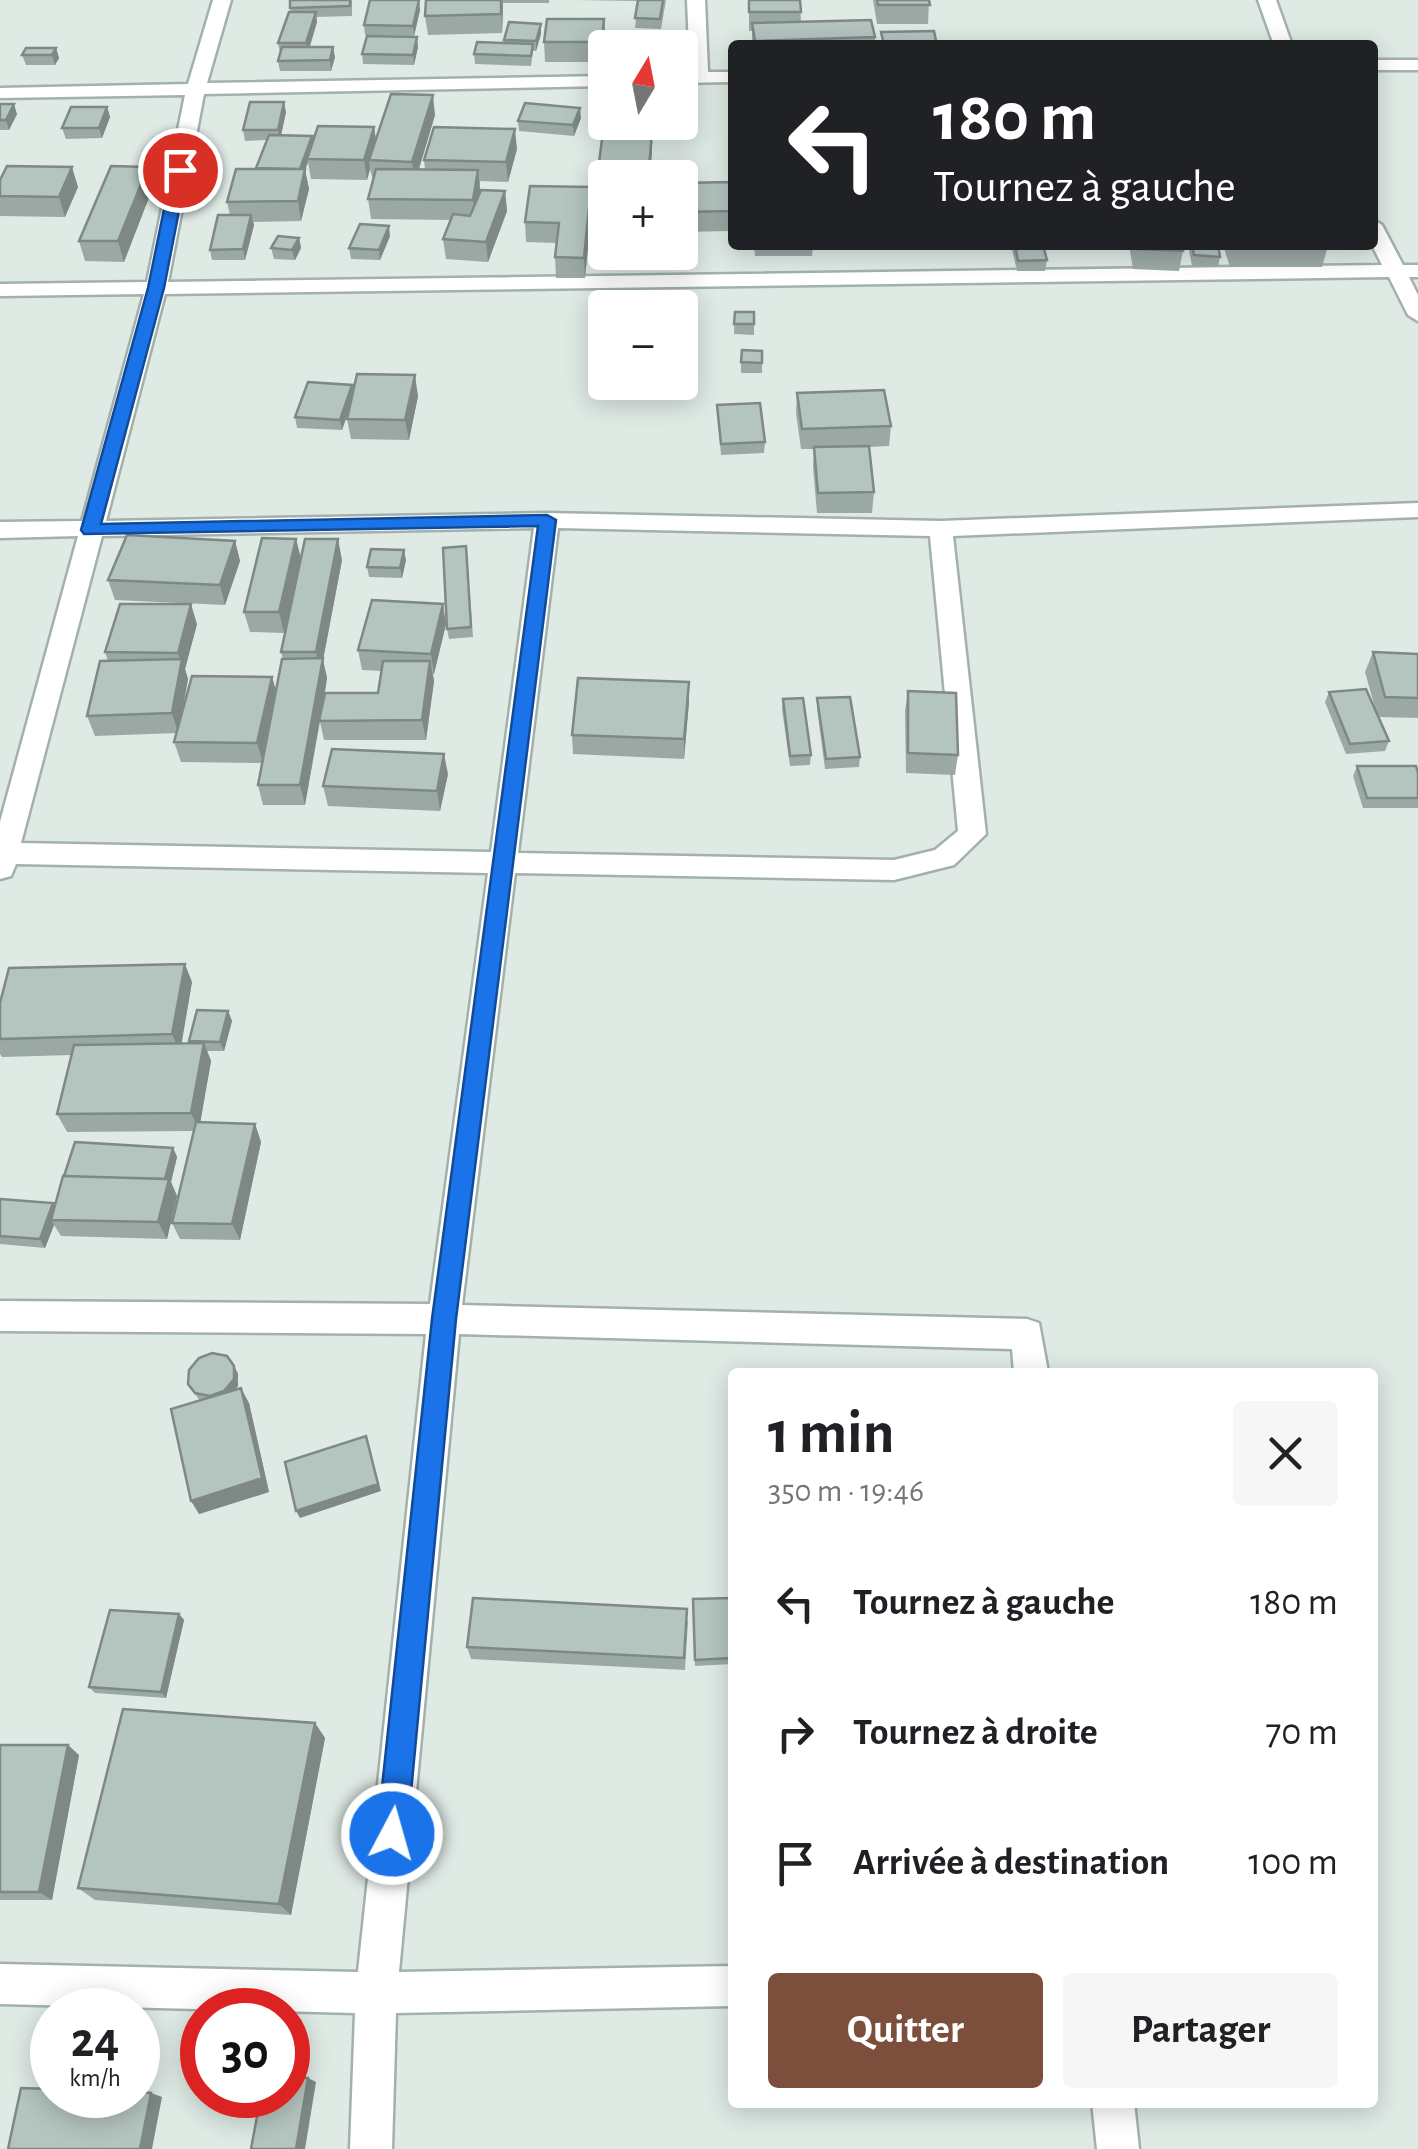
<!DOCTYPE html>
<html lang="fr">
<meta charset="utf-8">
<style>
body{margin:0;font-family:"Alegreya Sans",sans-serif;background:#f6f6f6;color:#202124;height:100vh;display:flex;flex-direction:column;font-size:38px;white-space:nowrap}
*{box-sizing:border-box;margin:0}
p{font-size:32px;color:#757577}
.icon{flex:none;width:55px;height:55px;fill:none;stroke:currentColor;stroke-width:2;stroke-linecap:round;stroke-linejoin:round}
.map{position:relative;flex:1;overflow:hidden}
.side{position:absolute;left:728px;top:1368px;width:650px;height:740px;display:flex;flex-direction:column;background:#fff;border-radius:10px;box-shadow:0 5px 25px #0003}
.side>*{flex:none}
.guide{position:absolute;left:728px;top:40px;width:650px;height:210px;border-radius:10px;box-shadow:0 5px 25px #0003;background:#202124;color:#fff;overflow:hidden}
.needle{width:65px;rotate:10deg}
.fabs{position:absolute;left:588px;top:30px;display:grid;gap:20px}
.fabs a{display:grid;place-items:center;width:110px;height:110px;border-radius:10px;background:#fff;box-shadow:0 5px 25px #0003;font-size:50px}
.speed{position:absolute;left:30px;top:1988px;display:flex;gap:20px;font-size:50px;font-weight:700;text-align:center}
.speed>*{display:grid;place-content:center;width:130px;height:130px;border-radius:50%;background:#fff;box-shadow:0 5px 25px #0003;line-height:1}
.speed small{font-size:25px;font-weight:400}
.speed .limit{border:15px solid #d22;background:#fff;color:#111}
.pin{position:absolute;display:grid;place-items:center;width:85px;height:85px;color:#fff;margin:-42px;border:5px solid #fff;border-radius:50%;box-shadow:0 2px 10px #0007}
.me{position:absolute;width:110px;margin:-55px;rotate:6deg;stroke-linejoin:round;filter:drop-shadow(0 0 8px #0008)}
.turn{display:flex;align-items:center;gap:35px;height:210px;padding:0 40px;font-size:45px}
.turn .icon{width:130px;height:130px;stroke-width:2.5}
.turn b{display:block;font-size:70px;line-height:85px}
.round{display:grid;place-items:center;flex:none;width:105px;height:105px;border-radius:10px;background:#f6f6f6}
.overview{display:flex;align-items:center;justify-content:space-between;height:170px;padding:0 40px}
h1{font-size:60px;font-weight:700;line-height:75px}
.cta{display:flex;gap:20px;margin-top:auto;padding:20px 40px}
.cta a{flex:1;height:115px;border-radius:10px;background:#7c4f3c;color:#fff;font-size:40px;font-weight:700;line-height:115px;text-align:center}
.cta a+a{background:#f6f6f6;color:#202124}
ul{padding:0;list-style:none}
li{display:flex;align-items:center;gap:30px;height:130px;padding:0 40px}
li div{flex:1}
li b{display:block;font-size:38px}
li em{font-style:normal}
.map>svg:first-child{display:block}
</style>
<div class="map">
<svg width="1418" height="2149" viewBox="0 0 1418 2149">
<rect width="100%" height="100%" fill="#dfeae5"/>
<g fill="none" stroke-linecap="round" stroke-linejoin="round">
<g stroke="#a2b1ac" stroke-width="5">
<path id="street" d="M213,0H231L207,83L605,76V86L204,94L168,282L1382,265L1372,245V219L1382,225L1403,265H1418V277H1409L1418,295V321L1408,315L1389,277L165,294L106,521L547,513L941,521L1418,503V517L953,536L986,834L954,865L894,880L515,873L462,1305L1027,1319L1039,1323L1048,1372H1014L1012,1349L459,1334L399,1972L732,1966V2006L396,2013L392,2149H350L355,2013L0,2004V1964L358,1972L426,1334L0,1331V1301L430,1304L488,873L16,864L11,876L0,879V822L78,536L0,538V522L82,521L144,294L0,296V284L147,282L185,95L0,98V88L188,84ZM534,528L491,852L21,843L102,536ZM558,528L930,536L958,831L935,850L894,860L518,853Z
M687,0H705L708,72H732V82L680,83V73L690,72Z
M1258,0H1276L1292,45H1274Z
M1372,60H1418V70H1372Z
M1092,2102H1134L1139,2149H1097Z"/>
</g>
<use href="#street" fill="#fff" fill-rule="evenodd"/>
</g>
<path fill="#9ba9a4" d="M352,0V16L316,17L317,22L310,47L335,57L331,71H280L278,61L280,53L278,43L291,12L290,8Z
M419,0L420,10L414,36L365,35L364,25Z
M426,0H549V3H503L502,33L428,35L425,16Z
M576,0H666L661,29L635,28L638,1Z
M749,0H800L801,22L875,37V45H752V31H749Z
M873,0H929L928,24H877Z
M604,19L605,38L603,62H545L544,42Z
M541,34L536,51H533L531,66L475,64L474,54L504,43V40Z
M418,47L414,65L363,64L362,54Z
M56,48L59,58L55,65H26L22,55Z
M730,95H732V151H730Z
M0,104L17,114L9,130H0Z
M107,107L110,117L102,138L66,139L62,128Z
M286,112L281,135L312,136L313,142L374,127L376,140L435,115L419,169H425L424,160L517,149L508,182L480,181V191H505L507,211L488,262L446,259L443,239L451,220L371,219L368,199L373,180L370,169L367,180L311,179L308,162L305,170L309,189L301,221L253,222L254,225L245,260H212L210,250L230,215L227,202L256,169L267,140L245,141L243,130Z
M605,117V122H671L670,131L605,130Z
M581,118L574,136L519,131L518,121Z
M652,133V153L605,178V198H598L597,178Z
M0,180L78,187L65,217L0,216Z
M732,182V231L680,232V183Z
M153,187L124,262L85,261L79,241Z
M592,207L585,278H556L555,257L557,243L526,242L525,222Z
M390,236L380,260L351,259L349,248Z
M299,238L301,248L295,260L274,259L271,248Z
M754,245H813L812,256H755Z
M1011,245H1043L1047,260L1045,271H1017Z
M1129,245H1182L1183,251L1179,271L1133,269Z
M1188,245H1218L1220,257L1218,267L1192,266Z
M1223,245H1328V246L1322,267H1230Z
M735,312H754V335L734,334Z
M762,351V373H741V362Z
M352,385L353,390L418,396L409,440L351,439L347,419L348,413L342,430L297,428L295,417Z
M797,393L891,426L889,446L869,447L874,492L872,513H817L813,467L814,449H801L796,413Z
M717,405L765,442L764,453L721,455Z
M296,539L301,559L284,633L250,632L244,612Z
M235,541L240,561L225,605L115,600L108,580Z
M466,546L473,637L449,639L447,629Z
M342,560L323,660L327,678L325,693H378L381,671L362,670L358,650L446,624L434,674H433L434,681L426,740H324L320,722L305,805H263L258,785L262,763L181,762L174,742L177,733L95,736L87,716L108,661L105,652L197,624L185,669L188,679L182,714L272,677L276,691L283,659L281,652Z
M406,560L402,578L369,577L367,567Z
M1373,652L1418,654V718L1379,717L1389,741L1385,751L1346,754L1325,702L1329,692L1375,708L1365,672Z
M689,682V702L684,759L573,754L572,735Z
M908,691L958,755L955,775L906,773L905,711Z
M817,698L860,757L859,767L825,769L817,708Z
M783,699L811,755L810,765L790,766L782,709Z
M1357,766L1418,773V808H1363L1353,776Z
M448,774L440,811L328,806L323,786Z
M192,982L181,1044L190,1043L189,1041L228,1011L232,1021L224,1051H207L211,1061L200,1122L255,1124L261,1142L240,1240L180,1239L172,1223L194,1131L67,1132L57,1114L72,1055L2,1057L0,1054V1003Z
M173,1148L177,1157L171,1182L177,1196L167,1239L61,1236L54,1225L45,1248L0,1244V1199L53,1203L55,1205Z
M234,1366L238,1374V1386L235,1390L249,1403L269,1492L199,1514L200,1401L188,1384Z
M732,1598V1664L695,1666L693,1599Z
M179,1614L184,1620L166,1698L95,1693L89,1687Z
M688,1621L685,1670L471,1659L467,1647Z
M315,1723L325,1738L291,1915L95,1900L78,1888Z
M0,1745L79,1755L52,1900H0Z"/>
<path fill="#7e8986" d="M419,0L420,10L414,36L413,26Z
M501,0H502L503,8L502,33Z
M316,12L317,22L307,54L306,43Z
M604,19L605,38L603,62L602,42Z
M541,24V34L536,51V41Z
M417,37L418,47L414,65L413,55Z
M333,47L335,57L331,71L330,60Z
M56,48L59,58L55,65L52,55Z
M433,95L435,115L415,182L412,162Z
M284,102L286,112L280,140L278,130Z
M14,104L17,114L9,130L6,120Z
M107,107L110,117L102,138L99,128Z
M580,108L581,118L574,136L573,125Z
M374,127L377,147L369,160L370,169L367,180L364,160Z
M515,129L517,149L508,182L506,162Z
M652,133V153L650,178H648Z
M312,136L314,146L307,159L308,162L305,170L309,189L301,221L298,201L300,169Z
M72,167L78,187L65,217L59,197Z
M148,167L153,187L124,262L118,241Z
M478,170L480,190L476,220L473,200Z
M591,187L592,207L585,278L584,258Z
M505,191L507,211L488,262L486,242Z
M251,215L254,225L245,260L243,249Z
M389,226L390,236L380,260L379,250Z
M299,238L301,248L295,260L292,250Z
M415,375L418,396L409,440L405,420Z
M352,385L354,395L342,430L340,420Z
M296,539L301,559L284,633L279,612Z
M338,539L342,560L323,660L327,678L305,805L300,785L320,671L316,652Z
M235,541L240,561L225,605L220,585Z
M404,550L406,560L402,578L400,568Z
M191,604L197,624L185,669L188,679L178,733L172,713L181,663L178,653Z
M443,604L446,624L434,674L431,654Z
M430,661L434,681L426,740L422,720Z
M272,677L278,697L263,763L257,743Z
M689,682V702L684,759V739Z
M444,754L448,774L440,811L437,791Z
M185,964L192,982L180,1053L172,1034Z
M228,1011L232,1021L224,1051L220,1042Z
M204,1043L211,1061L199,1130L191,1113Z
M255,1124L261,1142L240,1240L232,1224Z
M173,1148L177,1157L171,1182L177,1196L167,1239L158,1222L164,1182Z
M53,1203L58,1212L51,1220L54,1225L45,1248L40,1239Z
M234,1366L238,1374V1386L228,1398L214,1403L210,1396Z
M241,1388L249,1403L269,1492L199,1514L191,1501Z
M366,1436L381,1491L300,1518L296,1511Z
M179,1614L184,1620L166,1698L161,1692Z
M315,1723L325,1738L291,1915L279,1904Z
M68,1745L79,1755L52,1900L39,1892Z
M308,2078L316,2082L305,2149H296Z
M151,2093L162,2097L152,2149H140Z"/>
<path fill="#b4c4bf" stroke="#7e8986" stroke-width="2.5" d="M290,0H350V6L290,8Z
M370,0H419L413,26L364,25Z
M426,0H501V14L425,16Z
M638,0H663L660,19L635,18Z
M749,0H800L801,12H749Z
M877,0H929L930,5H878Z
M289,12H316L306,43H278Z
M547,19H604L602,42H544Z
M871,20L875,37L755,41L752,23Z
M509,22L541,24L536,41L504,40Z
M934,31L937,45H884L881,32Z
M367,36L417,37L413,55L362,54Z
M477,42L533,44L531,56L474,54Z
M282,47H333L330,60L278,61Z
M26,48H56L52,55H22Z
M391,94L433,95L412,162L369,160Z
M730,95H732V132H730Z
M250,102H284L278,130H243Z
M525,103L580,108L573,125L518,121Z
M0,104H14L6,120H0Z
M71,107H107L99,128H62Z
M318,126L374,127L364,160L307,159Z
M434,127L515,129L506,162L424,160Z
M603,132L652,133L648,178H597Z
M269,135L312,136L300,169L256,168Z
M7,166L72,167L59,197L0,196V180Z
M111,166L148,167L118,241H79Z
M236,169H305L298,201L227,202Z
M376,169L478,170L473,200L368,199Z
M732,182V211L680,212V183Z
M530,186L591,187L584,258L555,257L559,223L525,222Z
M481,190L505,191L486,242L443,239L453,214L470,216Z
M218,215H251L243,249L210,250Z
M360,224L389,226L379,250L349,248Z
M278,236L299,238L292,250L271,248Z
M1015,245H1043L1047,260L1018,261Z
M1136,245H1182L1183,251L1137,249Z
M1192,245H1218L1220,257L1194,255Z
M1234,245H1328V246L1235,247Z
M735,312H754V324H734Z
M742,350L762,351V363L741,362Z
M357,374L415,375L405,420L347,419Z
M308,382L352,385L340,420L295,417Z
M884,390L891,426L802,429L797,393Z
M760,403L765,442L721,444L717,405Z
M869,446L874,492L818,493L814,447Z
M127,535L235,541L220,585L108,580Z
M262,538L296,539L279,612H244Z
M305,539H338L316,652H281Z
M466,546L471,627L447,629L443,548Z
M371,549L404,550L400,568L367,567Z
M372,600L443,604L431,654L358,650Z
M120,604H191L178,653L105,652Z
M1373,652L1418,654V698L1385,697Z
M323,658L300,785H258L282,659Z
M182,659L172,713L87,716L100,661Z
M383,661H430L422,720L319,721L325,693H378Z
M192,676L272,677L257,743L174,742Z
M578,678L689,682L684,739L572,735Z
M1366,689L1389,741L1350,744L1329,692Z
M908,691L956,693L958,755L908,753Z
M850,697L860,757L826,759L817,698Z
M803,698L811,755L790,756L783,699Z
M332,749L444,754L437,791L323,786Z
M1357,766H1416L1418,773V798H1367Z
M185,964L172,1034L0,1039V1003L9,968Z
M197,1010L228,1011L220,1042L189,1041Z
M204,1043L191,1113L57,1114L74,1045Z
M196,1122L255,1124L232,1224L172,1223Z
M75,1142L173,1148L165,1179L64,1176Z
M63,1176L169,1179L158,1222L51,1220Z
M0,1199L53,1203L40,1239L0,1236Z
M212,1353L227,1356L234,1366V1379L224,1391L210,1396L195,1393L188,1384L189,1370L199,1358Z
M241,1388L262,1478L191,1501L171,1409Z
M366,1436L378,1484L296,1511L285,1462Z
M473,1598L687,1609L684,1658L467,1647Z
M732,1598V1658L695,1660L693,1599Z
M110,1610L179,1614L161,1692L89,1687Z
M123,1709L315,1723L279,1904L78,1888Z
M0,1745H68L39,1892H0Z
M288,2077L308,2078L296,2149H251L261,2095H288Z
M21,2088L52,2089V2095H138V2092L151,2093L140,2149H8Z"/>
<path fill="#1a73e8" stroke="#114b97" stroke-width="2.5" d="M180,166L187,170L164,288L101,524L547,515L556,520L456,1319L407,1834L403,1845L392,1849L382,1845L377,1834L432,1319L538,526L84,534L81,530L148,288L172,170Z"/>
</svg>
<div class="fabs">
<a><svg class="needle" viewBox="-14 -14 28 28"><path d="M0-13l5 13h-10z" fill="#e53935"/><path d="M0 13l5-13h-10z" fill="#757577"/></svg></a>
<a>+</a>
<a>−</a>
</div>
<div class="speed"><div>24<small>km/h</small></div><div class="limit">30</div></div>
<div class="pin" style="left:180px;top:170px;background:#d93025"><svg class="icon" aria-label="arrive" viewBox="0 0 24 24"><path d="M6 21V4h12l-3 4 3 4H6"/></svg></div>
<svg class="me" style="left:392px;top:1834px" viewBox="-20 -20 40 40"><circle r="17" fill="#1a73e8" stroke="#fff" stroke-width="3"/><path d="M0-11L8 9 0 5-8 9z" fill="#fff"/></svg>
<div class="guide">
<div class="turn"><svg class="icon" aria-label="left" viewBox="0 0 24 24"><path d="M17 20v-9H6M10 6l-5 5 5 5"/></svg><div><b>180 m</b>Tournez à gauche</div></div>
</div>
<section class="side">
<div class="overview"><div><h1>1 min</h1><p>350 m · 19:46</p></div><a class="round"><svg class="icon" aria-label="close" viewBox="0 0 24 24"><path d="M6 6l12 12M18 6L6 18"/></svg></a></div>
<ul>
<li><svg class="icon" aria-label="left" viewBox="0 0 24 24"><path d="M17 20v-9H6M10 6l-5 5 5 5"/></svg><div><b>Tournez à gauche</b></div><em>180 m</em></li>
<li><svg class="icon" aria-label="right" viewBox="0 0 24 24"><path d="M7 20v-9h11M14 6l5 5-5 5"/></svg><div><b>Tournez à droite</b></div><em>70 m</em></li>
<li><svg class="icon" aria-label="arrive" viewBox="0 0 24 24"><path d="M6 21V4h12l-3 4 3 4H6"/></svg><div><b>Arrivée à destination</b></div><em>100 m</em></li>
</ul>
<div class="cta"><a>Quitter</a><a>Partager</a></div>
</section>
</div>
